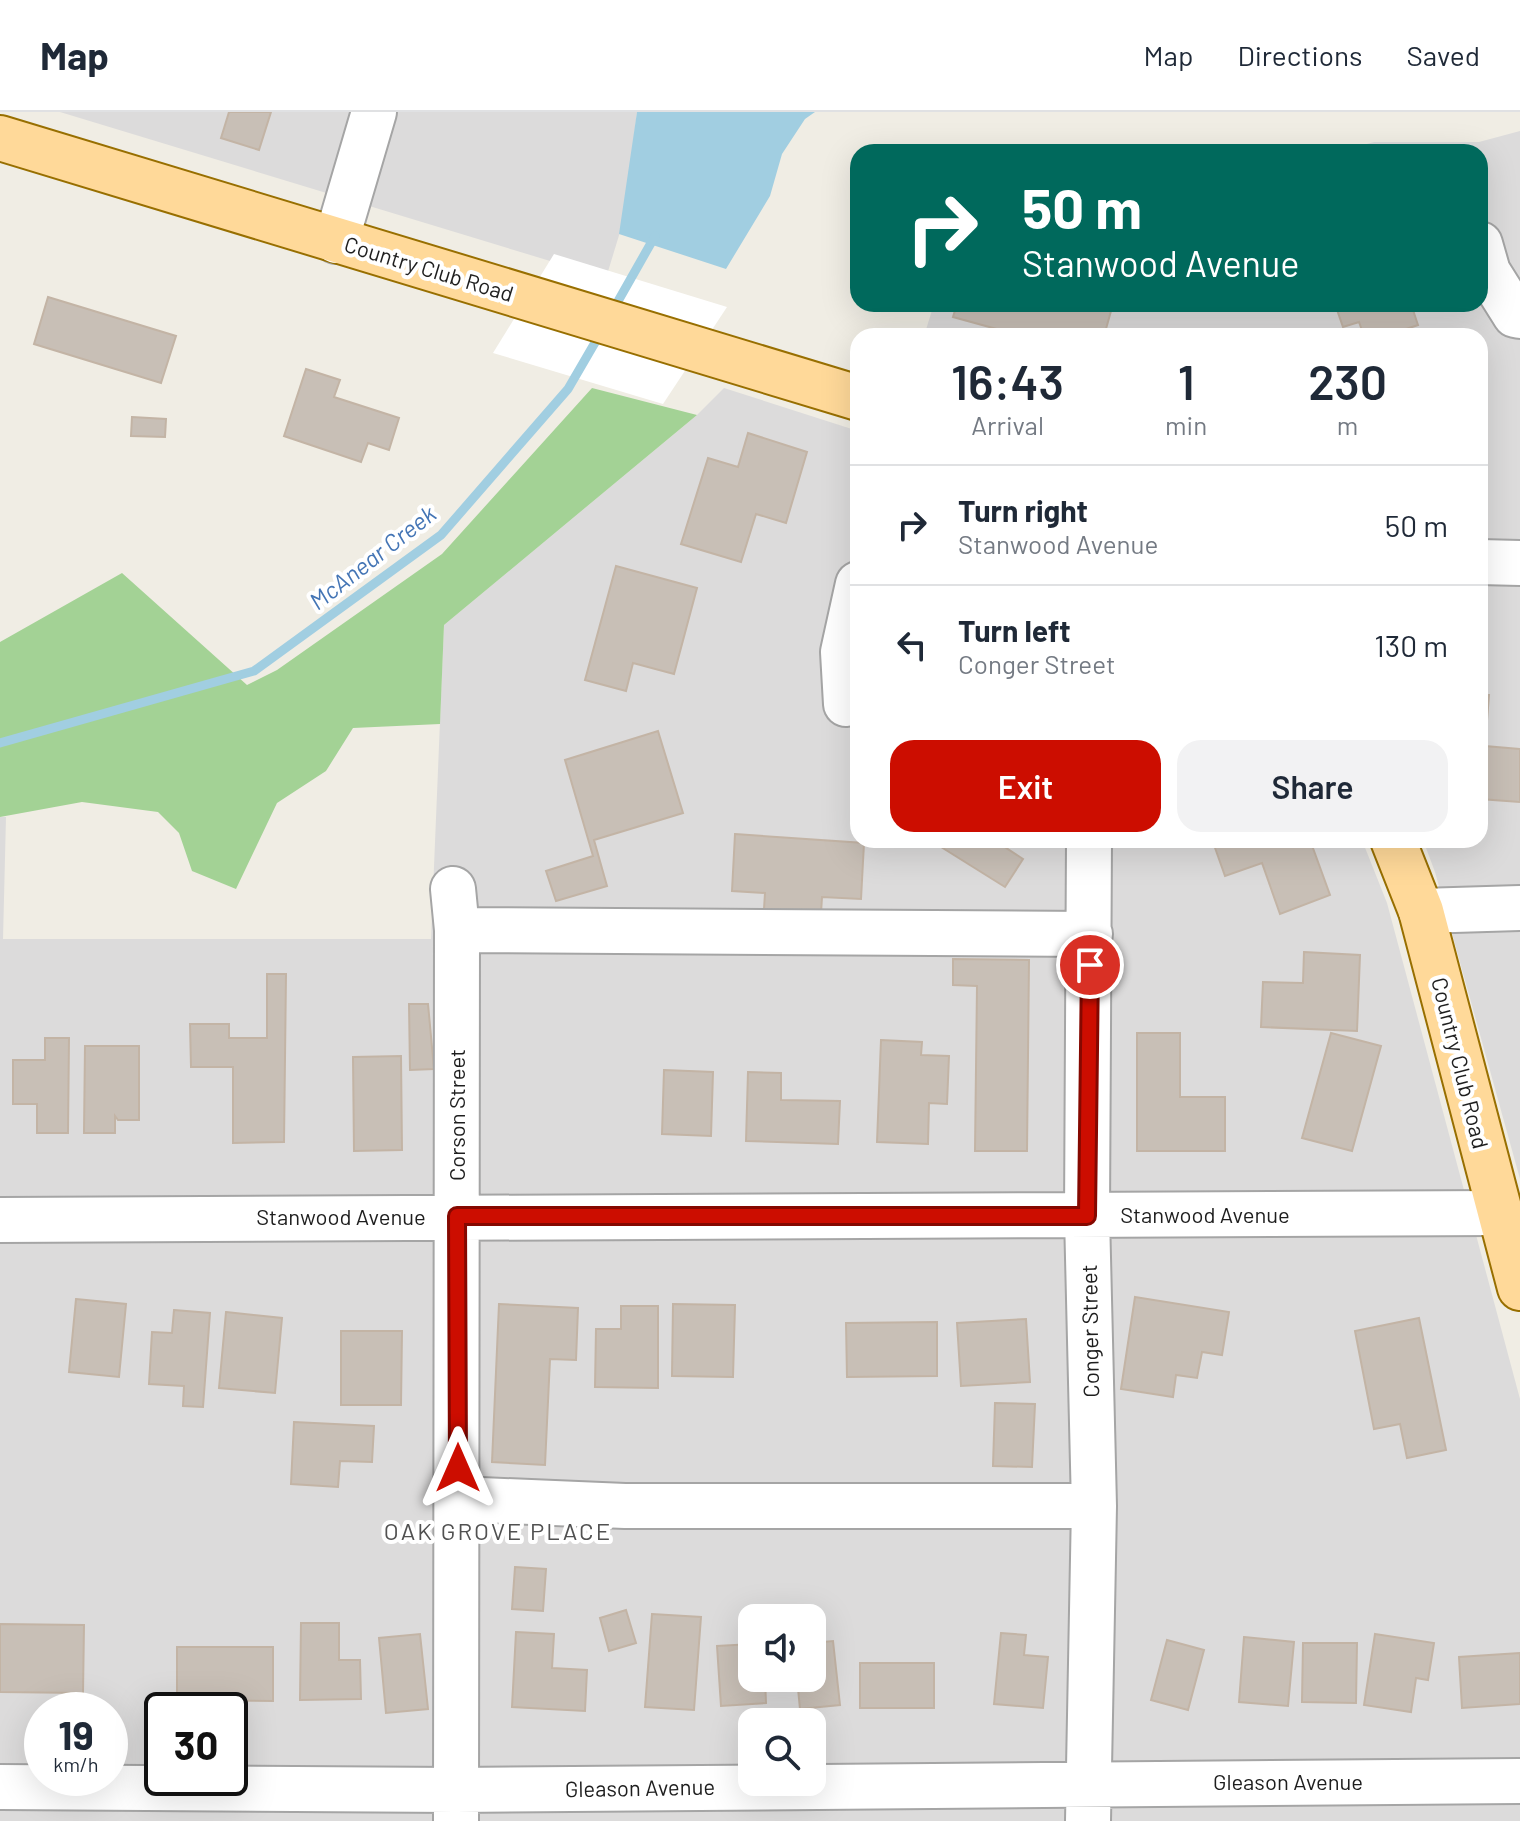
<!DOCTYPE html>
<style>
body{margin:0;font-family:Barlow,sans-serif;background:#f2f2f3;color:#1f2937;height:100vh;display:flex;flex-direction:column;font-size:30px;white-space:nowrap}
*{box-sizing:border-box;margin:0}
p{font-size:26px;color:#747a83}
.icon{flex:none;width:44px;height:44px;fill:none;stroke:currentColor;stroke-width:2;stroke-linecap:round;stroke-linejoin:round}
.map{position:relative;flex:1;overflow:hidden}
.drawer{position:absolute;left:850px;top:216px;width:638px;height:520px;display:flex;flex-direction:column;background:#fff;border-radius:24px;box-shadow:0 8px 32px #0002}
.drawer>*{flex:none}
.hud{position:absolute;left:850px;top:32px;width:638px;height:168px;border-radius:24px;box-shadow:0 8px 32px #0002;background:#00695c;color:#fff;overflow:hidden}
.controls{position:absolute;left:738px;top:1492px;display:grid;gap:16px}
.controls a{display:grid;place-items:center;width:88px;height:88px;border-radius:16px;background:#fff;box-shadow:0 8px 32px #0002;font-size:40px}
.speed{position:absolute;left:24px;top:1580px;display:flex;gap:16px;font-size:40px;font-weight:700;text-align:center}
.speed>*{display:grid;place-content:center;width:104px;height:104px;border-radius:50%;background:#fff;box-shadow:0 8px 32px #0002;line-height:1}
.speed small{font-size:20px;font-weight:400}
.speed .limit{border:4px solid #111;border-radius:12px;background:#fff;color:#111}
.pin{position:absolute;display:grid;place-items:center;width:68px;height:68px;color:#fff;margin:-34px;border:4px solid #fff;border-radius:50%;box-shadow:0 2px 8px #0007}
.me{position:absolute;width:88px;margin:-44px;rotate:0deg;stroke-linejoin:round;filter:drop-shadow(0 0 6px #0008)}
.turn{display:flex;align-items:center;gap:28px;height:168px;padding:0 40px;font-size:36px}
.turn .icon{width:104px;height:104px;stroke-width:2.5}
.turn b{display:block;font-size:56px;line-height:68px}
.eta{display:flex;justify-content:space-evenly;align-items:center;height:136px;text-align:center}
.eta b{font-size:48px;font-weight:600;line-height:56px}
.action{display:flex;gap:16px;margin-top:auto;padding:16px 40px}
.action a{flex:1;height:92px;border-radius:24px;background:#cc0d00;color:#fff;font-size:32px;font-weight:600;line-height:92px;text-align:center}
.action a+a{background:#f2f2f3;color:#1f2937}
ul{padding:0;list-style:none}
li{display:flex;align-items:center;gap:24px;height:120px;padding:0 40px;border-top:2px solid #e0e1e3}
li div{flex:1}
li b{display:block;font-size:30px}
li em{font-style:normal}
header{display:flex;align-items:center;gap:48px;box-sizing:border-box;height:112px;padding:0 40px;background:#fff;border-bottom:2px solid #e0e1e3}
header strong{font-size:38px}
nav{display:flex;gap:44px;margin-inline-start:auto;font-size:28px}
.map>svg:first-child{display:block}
</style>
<header>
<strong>Map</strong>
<nav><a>Map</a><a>Directions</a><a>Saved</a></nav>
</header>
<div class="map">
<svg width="1520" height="1709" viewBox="0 0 1520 1709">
<rect width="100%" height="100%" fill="#f0ede4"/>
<path fill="#dcdbdb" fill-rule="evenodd" d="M60,0H637L624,107L606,166Z
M1520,19V1067L1435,760L1423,728H1480V224H924L934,192H1480V40H1338L1374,30H1479Z
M724,276L858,319V728H1362L1387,791L1520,1287V1709H0V705H6L3,827H431L444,513L697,303ZM752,1506H812V1566H752ZM42,1598H110V1666H42ZM162,1598H230V1666H162ZM752,1610H812V1670H752Z"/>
<path fill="#a3d295" d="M592,276L697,303L444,513L440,612L353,616L326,659L277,691L236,777L192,759L179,721L158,700L82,690L0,705V530L122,461L247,573L277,558L442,442Z"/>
<path fill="#a1cee1" d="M637,0H815L805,7L782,42L770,84L726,157L619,122Z"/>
<path fill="#fff" d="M554,142L727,195L663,292L493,241Z"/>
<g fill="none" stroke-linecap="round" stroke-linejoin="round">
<path stroke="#a1cee1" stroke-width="9" d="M613,198L655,124
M0,631L254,559L441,423L568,277L600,222"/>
</g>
<path fill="#c8bfb6" stroke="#c3b4a5" stroke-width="2" d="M229,0H271L259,38L221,26Z
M48,185L176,224L161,271L34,232Z
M957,192H1085L1111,199L1104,224H1022L953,205Z
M1335,192H1411L1418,213L1385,224H1364L1359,210L1343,215Z
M306,257L340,268L334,285L399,306L389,338L368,331L361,350L284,324Z
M132,305L166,307L165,325L131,324Z
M748,321L807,340L786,411L756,402L741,450L681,432L708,346L738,355Z
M616,454L697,476L674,562L633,551L626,579L585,568Z
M1480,583H1489L1485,634L1520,637V690L1480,687Z
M658,619L683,701L594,728L607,774L556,789L546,759L593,744L565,648Z
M735,722L864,731L861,787L822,785L821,801L764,797L765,781L732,779Z
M930,728H994L1023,747L1005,775Z
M1229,728H1310L1330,783L1280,802L1262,751L1225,764L1214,733Z
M1304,840L1360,843L1357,919L1261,915L1263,870L1303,871Z
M953,847L1029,848L1027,1039H975L977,874L953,873Z
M267,862H286L284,1030L233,1031V955H191L190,912H229V926H267Z
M409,892H428L434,957L410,958Z
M1137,921H1180V985H1225V1039H1137Z
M1331,921L1381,934L1352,1039L1302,1026Z
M45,926H69L68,1021H37V992H13V948H45Z
M881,928L922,930L921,943L949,944L947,992L929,991L928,1032L877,1030Z
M85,934H139V1008H118L115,1004V1021H84Z
M401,944L402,1038L354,1039L353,945Z
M664,958L713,960L711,1024L662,1022Z
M748,960L781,961V988L840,989L838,1032L746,1029Z
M1135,1185L1229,1200L1222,1243L1202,1240L1197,1266L1176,1263L1173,1285L1121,1277Z
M76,1187L126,1192L119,1265L69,1260Z
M499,1192L578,1196L576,1248L550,1247L545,1353L492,1350Z
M673,1192L735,1193L733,1265L672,1264Z
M621,1194H658V1276L595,1275L596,1217H621Z
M174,1198L210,1201L203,1295L183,1294L184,1274L149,1272L152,1220L172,1221Z
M226,1200L282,1206L275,1281L219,1276Z
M1419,1206L1446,1338L1407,1346L1400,1312L1374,1317L1355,1219Z
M1026,1207L1030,1270L961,1274L957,1211Z
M937,1210V1264L847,1265L846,1211Z
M341,1219H402L401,1293H341Z
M995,1291L1035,1292L1032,1355L993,1354Z
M294,1310L374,1314L372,1350L340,1349L338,1375L291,1372Z
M515,1455L546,1457L543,1499L512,1497Z
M626,1498L636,1531L609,1539L600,1506Z
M652,1502L701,1505L694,1598L645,1595Z
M301,1511H339V1548H360L361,1587L300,1588Z
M0,1512L84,1513L83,1581L0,1580Z
M516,1520L554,1522L552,1556L587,1558L585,1599L512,1595Z
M1001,1521L1026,1523L1024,1543L1048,1545L1043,1596L994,1592Z
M420,1522L428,1597L386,1601L379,1526Z
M1375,1522L1434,1531L1428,1568L1416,1566L1411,1600L1364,1593Z
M1244,1525L1294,1530L1288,1594L1239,1590Z
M1167,1528L1204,1538L1188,1598L1151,1588Z
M833,1529L840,1593L800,1597L797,1566H812V1531Z
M1303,1531H1357L1356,1591L1302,1590Z
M752,1532V1566H765L766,1591L721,1594L717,1534Z
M177,1535H273V1589L177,1588Z
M1520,1541V1592L1462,1596L1459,1545Z
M860,1551H934V1596H860Z"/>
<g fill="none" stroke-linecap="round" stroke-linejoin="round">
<g stroke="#a5a5a5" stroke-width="48">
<path id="minor" d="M336,129L374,0
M1480,132L1488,160L1515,203L1520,204
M1480,450L1520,451
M846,592L843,540L858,472
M453,777L457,818L456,1709
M1421,799L1520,796
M457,818L1090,822
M0,1108L1499,1101
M458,1387L625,1394H1094
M0,1675L456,1678L1520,1669
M1088,1709L1094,1394L1087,1104L1089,728"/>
</g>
<g stroke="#986f00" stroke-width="48">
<path id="major" d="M0,26L858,286
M1393,728L1421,799L1520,1176"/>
</g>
<use href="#minor" stroke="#fff" stroke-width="44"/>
<use href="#major" stroke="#ffd999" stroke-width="44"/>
</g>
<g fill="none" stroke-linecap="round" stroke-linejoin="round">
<g stroke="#850800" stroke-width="20">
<path id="route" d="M458,1356L457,1104H1087L1090,853"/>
</g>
<use href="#route" stroke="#cc0d00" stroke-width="14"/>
</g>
<g text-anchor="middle" stroke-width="8" stroke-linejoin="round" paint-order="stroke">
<g font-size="22" fill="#1e1e1e" stroke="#fff">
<text transform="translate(429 157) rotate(17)" y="8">Country Club Road</text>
<text transform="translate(1460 951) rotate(76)" y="8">Country Club Road</text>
<text transform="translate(457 1003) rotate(-90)" y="8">Corson Street</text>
<text x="1205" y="1111">Stanwood Avenue</text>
<text x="341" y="1113">Stanwood Avenue</text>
<text transform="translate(1090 1219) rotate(-91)" y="8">Conger Street</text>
<text x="1288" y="1678">Gleason Avenue</text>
<text transform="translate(640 1676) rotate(-1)" y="8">Gleason Avenue</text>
</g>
<g font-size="24" font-style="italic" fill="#4475b5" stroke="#fff">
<text transform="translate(373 446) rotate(-38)" y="8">McAnear Creek</text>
</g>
<g font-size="24" letter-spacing="2" fill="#515151" stroke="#fff">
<text x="498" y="1428">OAK GROVE PLACE</text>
</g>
</g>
</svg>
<div class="controls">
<a><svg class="icon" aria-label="sound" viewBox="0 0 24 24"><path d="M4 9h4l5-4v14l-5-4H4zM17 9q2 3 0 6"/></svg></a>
<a><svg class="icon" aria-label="search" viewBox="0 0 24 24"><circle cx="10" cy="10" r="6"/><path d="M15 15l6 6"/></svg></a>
</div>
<div class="speed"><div>19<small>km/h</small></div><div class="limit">30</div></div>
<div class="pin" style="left:1090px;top:853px;background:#d93025"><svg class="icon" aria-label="arrive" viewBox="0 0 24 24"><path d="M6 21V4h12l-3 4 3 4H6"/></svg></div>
<svg class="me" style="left:458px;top:1356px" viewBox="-20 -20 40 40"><path d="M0-17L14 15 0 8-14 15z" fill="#cc0d00" stroke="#fff" stroke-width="4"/></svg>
<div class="hud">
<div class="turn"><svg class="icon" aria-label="right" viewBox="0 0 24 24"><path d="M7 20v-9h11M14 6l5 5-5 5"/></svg><div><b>50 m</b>Stanwood Avenue</div></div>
</div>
<section class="drawer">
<div class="eta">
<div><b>16:43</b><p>Arrival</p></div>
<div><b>1</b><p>min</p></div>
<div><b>230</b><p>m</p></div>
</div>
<ul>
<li><svg class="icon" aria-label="right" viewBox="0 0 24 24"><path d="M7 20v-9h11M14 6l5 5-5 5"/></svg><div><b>Turn right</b><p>Stanwood Avenue</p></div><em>50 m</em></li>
<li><svg class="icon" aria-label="left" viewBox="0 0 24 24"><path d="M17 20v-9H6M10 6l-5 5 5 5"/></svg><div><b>Turn left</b><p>Conger Street</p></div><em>130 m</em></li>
</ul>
<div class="action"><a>Exit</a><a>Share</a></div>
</section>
</div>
